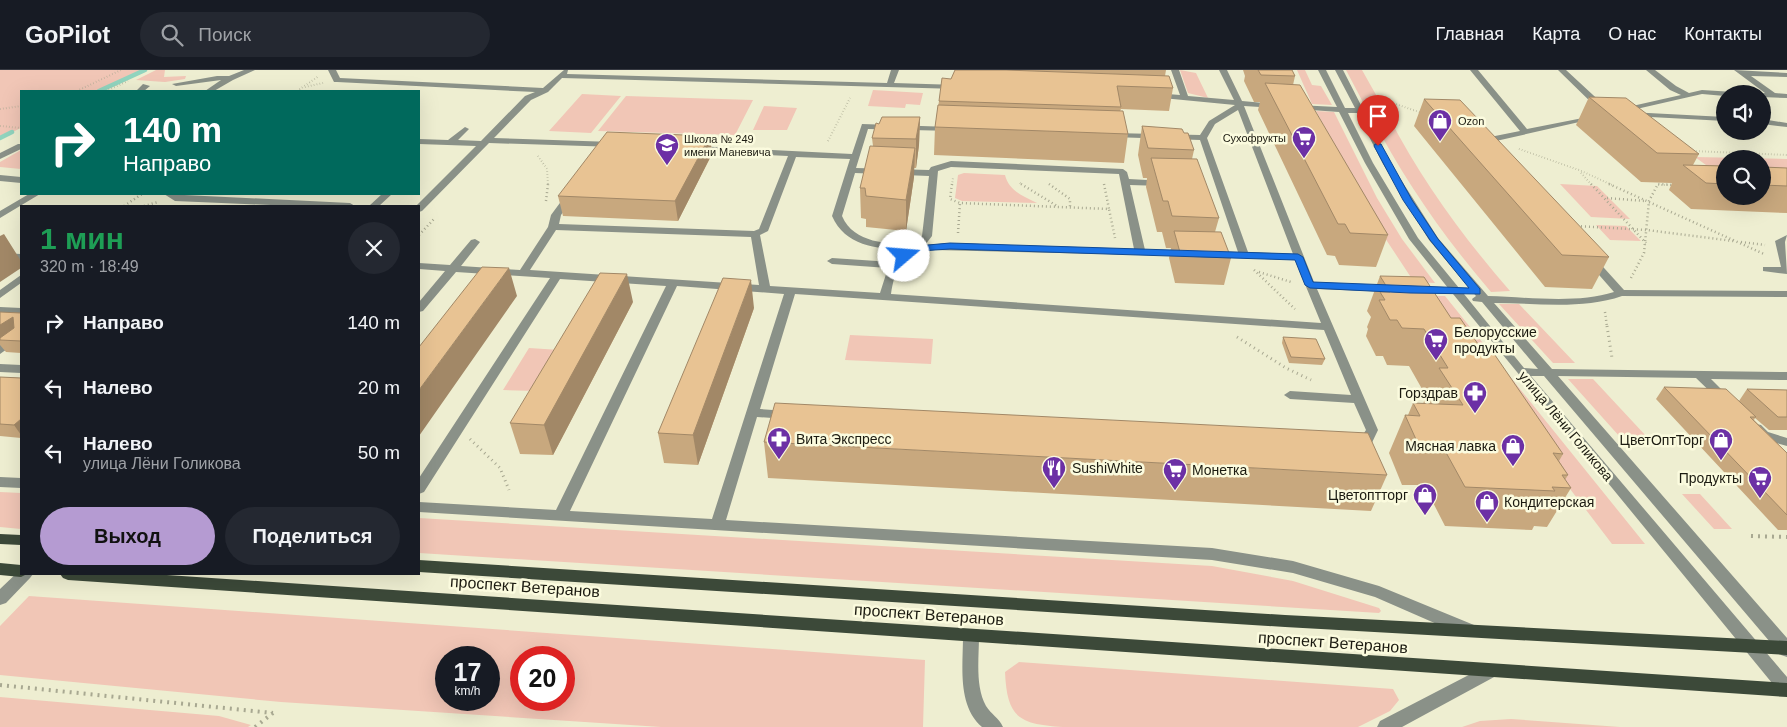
<!DOCTYPE html>
<html lang="ru">
<meta charset="utf-8">
<style>
body{margin:0;font-family:Helvetica,sans-serif;background:#242831;color:#f1f3f6;height:100vh;display:flex;flex-direction:column;font-size:19px;white-space:nowrap}
*{box-sizing:border-box;margin:0}
p{font-size:16px;color:#9ea1a6}
.icon{flex:none;width:28px;height:28px;fill:none;stroke:currentColor;stroke-width:2;stroke-linecap:round;stroke-linejoin:round}
.map{position:relative;flex:1;overflow:hidden}
.sheet{position:absolute;left:20px;top:135px;width:400px;height:370px;display:flex;flex-direction:column;background:#171b24;border-radius:0px;box-shadow:0 5px 20px #0002}
.sheet>*{flex:none}
.banner{position:absolute;left:20px;top:20px;width:400px;height:105px;border-radius:0px;box-shadow:0 5px 20px #0002;background:#00695c;color:#fff;overflow:hidden}
.buttons{position:absolute;left:1716px;top:15px;display:grid;gap:10px}
.buttons a{display:grid;place-items:center;width:55px;height:55px;border-radius:50%;background:#171b24;box-shadow:0 5px 20px #0002;font-size:25px}
.speed{position:absolute;left:435px;top:576px;display:flex;gap:10px;font-size:25px;font-weight:700;text-align:center}
.speed>*{display:grid;place-content:center;width:65px;height:65px;border-radius:50%;background:#171b24;box-shadow:0 5px 20px #0002;line-height:1}
.speed small{font-size:12px;font-weight:400}
.speed .limit{border:8px solid #d22;background:#fff;color:#111}
.pin{position:absolute;display:grid;place-items:center;width:42px;height:42px;color:#fff;margin:-51px -21px;border-radius:50% 50% 50% 0;rotate:-45deg;box-shadow:0 0 5px #0007}
.pin .icon{rotate:45deg}
.me{position:absolute;width:55px;margin:-28px;rotate:72deg;stroke-linejoin:round;filter:drop-shadow(0 0 4px #0008)}
.turn{display:flex;align-items:center;gap:18px;height:105px;padding:0 20px;font-size:22px}
.turn .icon{width:65px;height:65px;stroke-width:2.5}
.turn b{display:block;font-size:35px;line-height:42px}
.round{display:grid;place-items:center;flex:none;width:52px;height:52px;border-radius:26px;background:#242831}
.summary{display:flex;align-items:center;justify-content:space-between;height:85px;padding:0 20px}
h1{font-size:30px;font-weight:800;line-height:38px;color:#1e9e55}
.button{display:flex;gap:10px;margin-top:auto;padding:10px 20px}
.button a{flex:1;height:58px;border-radius:30px;background:#b59bd2;color:#111;font-size:20px;font-weight:800;line-height:58px;text-align:center}
.button a+a{background:#242831;color:#f1f3f6}
ul{padding:0;list-style:none}
li{display:flex;align-items:center;gap:15px;height:65px;padding:0 20px}
li div{flex:1}
li b{display:block;font-size:19px}
li em{font-style:normal}
header{display:flex;align-items:center;gap:30px;box-sizing:border-box;height:70px;padding:0 25px;background:#171b24;border-bottom:1px solid #363941}
header strong{font-size:24px}
nav{display:flex;gap:28px;margin-inline-start:auto;font-size:18px}
.search{width:350px;height:45px;background:#242831;display:flex;align-items:center;gap:12px;box-sizing:border-box;padding:0 18px;border-radius:28px;color:#9ea1a6;font-size:19px}
.map>svg:first-child{display:block}
</style>
<header>
<strong>GoPilot</strong>
<div class="search"><svg class="icon" aria-label="search" viewBox="0 0 24 24"><circle cx="10" cy="10" r="6"/><path d="M15 15l6 6"/></svg>Поиск</div>
<nav><a>Главная</a><a>Карта</a><a>О нас</a><a>Контакты</a></nav>
</header>
<div class="map">
<svg width="1787" height="657" viewBox="0 0 1787 657">
<rect width="100%" height="100%" fill="#eeeed1"/>
<path fill="#f1c6b6" fill-rule="evenodd" d="M0,0H144L102,21H21V58L0,68Z
M156,0H165L164,7L186,6L185,9L165,12L136,10Z
M1180,0L1196,3L1208,28L1188,23Z
M1297,0H1305L1312,15L1321,16L1332,35L1312,34Z
M1346,0H1362L1384,39L1366,38Z
M873,20L923,23L920,35L906,34L905,38L868,36Z
M582,24L621,26L591,63L549,61Z
M626,26L753,30L735,65L598,61Z
M764,36L797,38L787,60H753Z
M1316,41L1334,42L1377,128L1402,169L1435,213L1414,212L1385,168Z
M1371,46L1389,47C1421,110 1464,168 1510,221L1491,222C1444,167 1404,110 1371,46Z
M21,80V99L0,97V92Z
M1695,87L1787,89V100H1763L1762,89H1725V98H1710Z
M964,103L1005,105C1009,121 1023,126 1037,133L962,131L955,128L958,105Z
M1560,114L1597,116L1630,149L1591,147Z
M1596,155L1626,156L1641,171L1610,170Z
M1423,226H1445L1645,474H1612Z
M1499,234H1519L1575,293H1553Z
M850,265L933,269L931,294L845,290Z
M529,278L560,280L535,321L503,320Z
M1568,309H1593L1647,367H1620Z
M0,422L21,423V459L0,457Z
M1682,424H1700L1732,459H1714Z
M419,448L1212,496L1293,511L1379,538L1381,541L1379,543L419,483Z
M29,526L925,590L923,657H661L281,632L0,605V556ZM446,588H489V630H446ZM521,588H564V630H521Z
M1019,592L1393,619L1399,630L1390,641L1358,657H1063C1019,654 1007,648 1005,602Z
M0,627L219,646L251,655L248,657H0Z
M1511,649L1620,657H1462L1480,651Z"/>
<g fill="none" stroke-linecap="round" stroke-linejoin="round">
<path stroke="#91d4be" stroke-width="4.5" d="M99,21L145,0
M0,68L12,62"/>
<path stroke="#a8a891" stroke-width="2" stroke-dasharray="0.5 2.5" stroke-linecap="butt" d="M305,17L323,13
M77,21L121,0
M106,21L128,11
M297,21L319,6
M1370,29L1384,30L1422,43
M0,39L21,36
M0,56L21,58
M828,71L850,28
M1519,79L1579,100L1612,115
M1693,81L1787,85
M538,86L547,99L548,115
M1581,103L1592,115
M1020,113L1022,115
M952,115L953,108
M1658,115H1673"/>
<path stroke="#a8a891" stroke-width="2.5" stroke-dasharray="1 3" stroke-linecap="butt" d="M952,114L950,129L960,133
M1021,114L1057,136
M1049,114L1070,129V137
M1104,114L1109,139
M1591,114L1646,173
M1609,114L1764,184
M1607,128L1645,131
M546,131L548,114
M124,136L142,124
M144,136L158,132
M1577,156L1647,160L1733,171
M958,163L960,133L1109,139L1115,168
M419,165L434,149
M1741,172L1765,175
M1254,200L1295,239
M1259,202L1291,212
M1631,208L1644,183L1649,131L1658,114L1675,115
M1605,242L1607,257"/>
<path stroke="#a8a891" stroke-width="3" stroke-dasharray="1 4" stroke-linecap="butt" d="M1607,256L1612,288
M1237,267L1286,298L1311,310
M470,369L500,398L509,420"/>
<path stroke="#a8a891" stroke-width="4" stroke-dasharray="2 5" stroke-linecap="butt" d="M1751,466L1787,467
M0,615L273,643
M255,657L273,643"/>
<path fill="#8a9188" fill-rule="evenodd" d="M244,0H255L233,10L214,21H205L221,10L176,16L172,14L217,6H229Z
M328,0H336L340,8L543,18L564,0H568L567,4L887,13L891,0H899L894,13L958,15L962,17L958,19L562,8L548,22L531,30L494,68L613,72L616,73V77L489,73L422,141L419,142V136H416L476,76L419,74V69L448,70L465,57L469,59L458,70L481,71L525,26L535,22L337,12H334Z
M1171,0H1179L1188,26L1234,30L1219,0H1227L1242,31L1275,34L1279,36L1275,38L1244,36L1314,212L1392,216L1397,219L1392,222L1317,219L1378,360L1368,381L1361,382L1354,378L1366,360L1354,333L1290,329L1284,325L1290,321L1351,325L1324,260L795,224L760,339L787,341L793,345L787,349L757,347L726,450L1212,478L1293,491L1379,516L1474,555L1476,560L1474,565L1468,567L1462,565L1375,527L1293,503L1212,490L419,442V432L556,440L666,216L560,209L424,422L419,424V408L550,208L456,202L423,241L419,242V232L445,201L419,199V193L450,195L471,170L475,169L480,172L461,196L520,200L548,157L551,145L568,122L571,121L576,124L561,145L559,154L754,161L759,159L788,86L692,81L691,79L695,76L852,84L862,54L951,57H954V61L868,59L856,98L929,100L931,97L951,91L1123,99L1127,102L1129,109L1165,111V115L1162,116L1130,115L1145,180L1187,181L1192,184L1191,186L935,180C904,184 896,193 891,224L1321,253L1295,190L1214,187L1209,184L1214,181L1238,182L1200,70L1113,67L1109,65L1113,63L1200,65L1209,51L1235,35L1152,27L1151,25L1155,23L1180,25ZM1238,40L1293,184L1248,182L1207,68L1215,54ZM796,87L850,89L832,146C845,176 876,178 905,181L892,192L832,188L827,191L832,194L888,198L880,223L770,216L760,165L768,161ZM951,97L1119,104L1134,179L950,173L925,175L932,166L938,101ZM855,103L929,106L922,166L914,176C888,173 854,174 842,146ZM556,160L751,167L759,215L530,200ZM677,216L784,224L712,449L570,441Z
M1318,0H1326L1345,38H1355L1335,0H1343L1391,94L1438,168L1488,226C1527,227 1577,234 1614,222L1586,190L1591,187L1595,188L1624,220L1787,221V227L1622,226C1582,240 1536,233 1494,233L1552,299L1787,302V310L1711,309L1733,331L1727,335L1723,334L1696,308L1558,306L1787,568V587L1781,585L1544,306H1531L1787,607V626L1781,624L1453,224L1413,223L1412,221L1413,219L1417,218H1448L1409,169L1365,93L1339,42L1297,39L1293,37L1297,35L1337,37ZM1348,43H1357L1383,94L1429,170L1476,226L1472,229L1473,231L1482,232L1538,299L1524,298L1464,224L1467,221L1466,219L1459,218L1418,168L1373,93Z
M1470,0H1478L1527,59L1593,46L1597,48L1496,71L1493,74L1495,81L1488,83L1485,74L1490,67L1520,61Z
M1558,0H1566L1606,37V41H1600Z
M1646,0H1655L1676,16L1689,23L1702,20L1734,22L1738,24H1725V26L1702,24L1619,43V39L1681,25L1670,20Z
M1734,0L1787,3V7L1751,6L1775,23L1787,24V28L1762,27V24H1759L1765,23Z
M143,14L150,16L144,21H136Z
M1629,42L1725,47V51L1632,46L1628,44Z
M1762,49L1787,53V57L1762,54Z
M18,74H21V79L0,89V83Z
M0,105L21,107V113L0,111Z
M29,124H40L0,148V141Z
M164,124L350,133L355,136H294L175,131Z
M382,124H392L379,136H369Z
M1787,165L1785,172L1787,204L1763,201V197H1781L1775,171Z
M0,183L21,184V190L0,189Z
M21,205V213L0,228V220Z
M0,237L21,238V244L0,243Z
M21,261V269L0,284V274Z
M0,294L21,295V303L0,302Z
M1756,354L1761,355L1768,362L1787,368V376L1758,368L1750,358Z
M0,407L21,408V418L0,417Z
M21,499V504H33L30,508L6,533L0,535V519Z
M971,559L977,561L979,566C979,588 975,616 986,636C991,644 999,648 1003,657H982C957,635 963,596 963,566L965,561Z
M1490,594L1496,596L1498,601L1496,606L1402,657H1377L1380,651Z"/>
<path fill="#3c4939" fill-rule="evenodd" d="M0,464L21,465V475L0,474Z
M419,490L1285,545L1787,571V585L1285,557L419,502Z
M0,493L21,495V504H27L21,507L0,505Z
M60,504H152L1787,613V627L68,510L63,508Z"/>
</g>
<path fill="#c8a87e" d="M955,0H1166L1165,6L1173,18L1169,41L1121,39L1120,41L1128,64L1124,93L934,85L935,57L939,31L951,9Z
M1243,0H1292L1295,6L1293,15L1388,165L1376,197L1339,195L1335,186L1327,185L1258,40L1260,32H1254L1244,11L1245,6Z
M1589,27L1699,84L1693,95L1725,96V126H1762V97L1787,98V143L1691,139L1669,120L1672,113L1641,112L1576,55Z
M1424,29L1609,187L1592,219L1545,217L1414,56Z
M920,47L919,75L916,98H914V107L906,161L866,157V149L861,148L860,118L873,76L872,68L879,54Z
M1142,56L1184,63L1194,80L1192,89L1219,148L1215,162L1231,188L1224,215L1175,213L1169,188L1171,178H1166L1162,162H1157L1146,117L1147,108H1143L1138,85Z
M710,66L712,84L678,151L563,146L558,126Z
M1380,206L1451,248L1478,274L1563,384L1559,391L1568,405L1565,410L1571,418L1547,457L1534,456L1532,460L1445,456L1424,415H1402L1389,383L1405,345H1408L1413,333L1423,334L1426,326L1409,296L1387,295L1383,286H1376L1366,266L1368,259L1367,257L1371,247L1367,241Z
M633,232L553,385L520,384L510,353Z
M754,238L698,395L664,393L658,363Z
M0,242L21,243V283L6,282L0,275Z
M1283,267L1325,289L1322,295L1289,293L1282,273Z
M0,307L21,308V368L0,366Z
M1664,317L1739,331L1747,319L1787,320V360H1769L1755,348L1754,350L1787,383V460H1778L1656,329Z
M764,372L1387,405L1371,441L768,408Z"/>
<path fill="#a28867" d="M920,47L919,75L916,98V69Z
M710,66L712,84L678,151L675,131Z
M915,78L914,107L906,161V130Z
M4,164L21,191V198L0,212V166Z
M509,198L517,226L419,366V320Z
M627,204L633,232L553,385L544,355Z
M751,210L754,238L698,395L693,365Z
M13,247L21,259L0,270V255Z
M21,349V365L14,355Z"/>
<path fill="#e8c393" stroke="#a28867" d="M955,0H1006L1169,6L1173,18L1117,16L1121,37L939,31L942,8L951,9Z
M1258,0H1292L1295,6L1261,5Z
M1265,13L1300,15L1388,165L1350,163L1345,154H1338Z
M1589,27L1626,28L1699,84L1657,83Z
M1424,29L1460,30L1609,187L1562,185Z
M938,35L1123,41L1128,64L935,57Z
M882,47H920L916,69L872,68L876,53L879,54Z
M1142,56L1182,59L1184,63H1188L1194,80L1148,78Z
M607,62L710,66L675,131L558,126Z
M870,76L915,78L906,130L866,126L865,118H860Z
M1151,88L1197,89L1219,148L1172,146L1168,131H1163Z
M1683,95L1725,96V114L1706,113Z
M1762,97L1787,98V116L1762,115Z
M1174,161L1221,162L1231,188L1181,186Z
M482,197L509,198L419,320V277Z
M600,203L627,204L544,355L510,353Z
M1380,206L1424,207L1451,248H1460L1478,274L1488,275L1563,384L1553,383L1568,405H1562L1571,418L1552,417L1555,421L1465,417L1443,377L1419,376L1405,345L1420,346L1413,333L1463,335L1439,298H1448L1424,259L1402,258L1397,250H1390L1379,230H1385L1380,222H1390Z
M723,208L751,210L693,365L658,363Z
M0,242L21,243V271L0,270V268L14,258L13,247L0,255Z
M1283,267L1316,269L1325,289L1291,287Z
M0,307L21,308V349L14,355L0,354Z
M1664,317L1726,319L1756,347H1750L1787,383V445Z
M1747,319L1787,320V347H1778Z
M775,333L1368,363L1387,405L764,372Z"/>
<path fill="#1a73e8" stroke="#114b97" d="M1375,74H1381L1412,130L1438,169L1480,219V224L1410,223L1310,218L1305,215L1295,190L950,179L919,181L904,188L899,186L917,176L950,173L1298,184L1303,187L1313,212L1469,218L1430,170L1403,130L1374,76Z"/>
<defs>
<g id="shop-pin" transform="scale(1.25)"><path d="M0 17L-7.5 6A9.5 9.5 0 1 1 7.5 6Z" fill="#6c30a5" stroke="#fbfbde"/><path d="M-5-2.5h2.3a2.7 3.5 0 0 1 5.4 0H5L5.5 6h-11ZM-1.5-2.5h3a1.5 2.3 0 0 0-3 0Z" fill="#fff"/></g>
<g id="supermarket-pin" transform="scale(1.25)"><path d="M0 17L-7.5 6A9.5 9.5 0 1 1 7.5 6Z" fill="#6c30a5" stroke="#fbfbde"/><path d="M-6-5.5h2.5l.6 2H6L4.5 2H-2.5L-4.4-4H-6ZM-1.5 3.2a1.3 1.3 0 1 0 .1 0ZM3 3.2a1.3 1.3 0 1 0 .1 0Z" fill="#fff"/></g>
<g id="school-pin" transform="scale(1.25)"><path d="M0 17L-7.5 6A9.5 9.5 0 1 1 7.5 6Z" fill="#6c30a5" stroke="#fbfbde"/><path d="M0-5L7-2L0 1L-7-2ZM-4 1L0 2.5L4 1V4Q0 6-4 4Z" fill="#fff"/></g>
<g id="pharmacy-pin" transform="scale(1.25)"><path d="M0 17L-7.5 6A9.5 9.5 0 1 1 7.5 6Z" fill="#6c30a5" stroke="#fbfbde"/><path d="M-2-6h4v4h4v4h-4v4h-4v-4h-4v-4h4Z" fill="#fff"/></g>
<g id="restaurant-pin" transform="scale(1.25)"><path d="M0 17L-7.5 6A9.5 9.5 0 1 1 7.5 6Z" fill="#6c30a5" stroke="#fbfbde"/><path d="M-5-6h1v4h1v-4h1v4h1v-4h1v5L-1.5 .5V6h-2V.5L-5-1ZM5-6V6H3V1.5H1.5Q1.5-4 5-6Z" fill="#fff"/></g>
</defs>
<g fill-rule="evenodd">
<use href="#shop-pin" x="1440" y="51"/>
<use href="#supermarket-pin" x="1304" y="68"/>
<use href="#school-pin" x="667" y="75"/>
<use href="#supermarket-pin" x="1436" y="270"/>
<use href="#pharmacy-pin" x="1475" y="323"/>
<use href="#pharmacy-pin" x="779" y="369"/>
<use href="#shop-pin" x="1721" y="370"/>
<use href="#shop-pin" x="1513" y="376"/>
<use href="#restaurant-pin" x="1054" y="398"/>
<use href="#supermarket-pin" x="1175" y="400"/>
<use href="#supermarket-pin" x="1760" y="408"/>
<use href="#shop-pin" x="1425" y="425"/>
<use href="#shop-pin" x="1487" y="432"/>
</g>
<g text-anchor="middle" stroke-width="5" stroke-linejoin="round" paint-order="stroke">
<g font-size="11" fill="#1c1b11" stroke="#fbfbde" text-anchor="start">
<text x="1458" y="55">Ozon</text>
<text x="1286" y="72" text-anchor="end">Сухофрукты</text>
<text x="684" y="73">Школа № 249<tspan x="684" dy="13">имени Маневича</tspan></text>
</g>
<g font-size="14" fill="#1c1b11" stroke="#fbfbde" text-anchor="start">
<text x="1454" y="267">Белорусские<tspan x="1454" dy="16">продукты</tspan></text>
<text x="1458" y="328" text-anchor="end">Горздрав</text>
<text x="796" y="374">Вита Экспресс</text>
<text x="1704" y="375" text-anchor="end">ЦветОптТорг</text>
<text x="1496" y="381" text-anchor="end">Мясная лавка</text>
<text x="1072" y="403">SushiWhite</text>
<text x="1192" y="405">Монетка</text>
<text x="1742" y="413" text-anchor="end">Продукты</text>
<text x="1408" y="430" text-anchor="end">Цветоптторг</text>
<text x="1504" y="437">Кондитерская</text>
</g>
<g font-size="14" fill="#1c1b11" stroke="#fbfbde">
<text transform="translate(1566 356) rotate(50)" y="5">улица Лёни Голикова</text>
</g>
<g font-size="16" fill="#1c1b11" stroke="#fbfbde">
<text transform="translate(525 516) rotate(4)" y="6">проспект Ветеранов</text>
<text transform="translate(929 544) rotate(4)" y="6">проспект Ветеранов</text>
<text transform="translate(1333 572) rotate(4)" y="6">проспект Ветеранов</text>
</g>
</g>
</svg>
<div class="buttons">
<a><svg class="icon" aria-label="sound" viewBox="0 0 24 24"><path d="M4 9h4l5-4v14l-5-4H4zM17 9q2 3 0 6"/></svg></a>
<a><svg class="icon" aria-label="search" viewBox="0 0 24 24"><circle cx="10" cy="10" r="6"/><path d="M15 15l6 6"/></svg></a>
</div>
<div class="speed"><div>17<small>km/h</small></div><div class="limit">20</div></div>
<div class="pin" style="left:1378px;top:76px;background:#d93025"><svg class="icon" aria-label="arrive" viewBox="0 0 24 24"><path d="M6 21V4h12l-3 4 3 4H6"/></svg></div>
<svg class="me" style="left:904px;top:186px" viewBox="-20 -20 40 40"><circle r="19" fill="#fff"/><path d="M0-13L10 11 0 6-10 11z" fill="#1a73e8"/></svg>
<div class="banner">
<div class="turn"><svg class="icon" aria-label="right" viewBox="0 0 24 24"><path d="M7 20v-9h11M14 6l5 5-5 5"/></svg><div><b>140 m</b>Направо</div></div>
</div>
<section class="sheet">
<div class="summary"><div><h1>1 мин</h1><p>320 m · 18:49</p></div><a class="round"><svg class="icon" aria-label="close" viewBox="0 0 24 24"><path d="M6 6l12 12M18 6L6 18"/></svg></a></div>
<ul>
<li><svg class="icon" aria-label="right" viewBox="0 0 24 24"><path d="M7 20v-9h11M14 6l5 5-5 5"/></svg><div><b>Направо</b></div><em>140 m</em></li>
<li><svg class="icon" aria-label="left" viewBox="0 0 24 24"><path d="M17 20v-9H6M10 6l-5 5 5 5"/></svg><div><b>Налево</b></div><em>20 m</em></li>
<li><svg class="icon" aria-label="left" viewBox="0 0 24 24"><path d="M17 20v-9H6M10 6l-5 5 5 5"/></svg><div><b>Налево</b><p>улица Лёни Голикова</p></div><em>50 m</em></li>
</ul>
<div class="button"><a>Выход</a><a>Поделиться</a></div>
</section>
</div>
